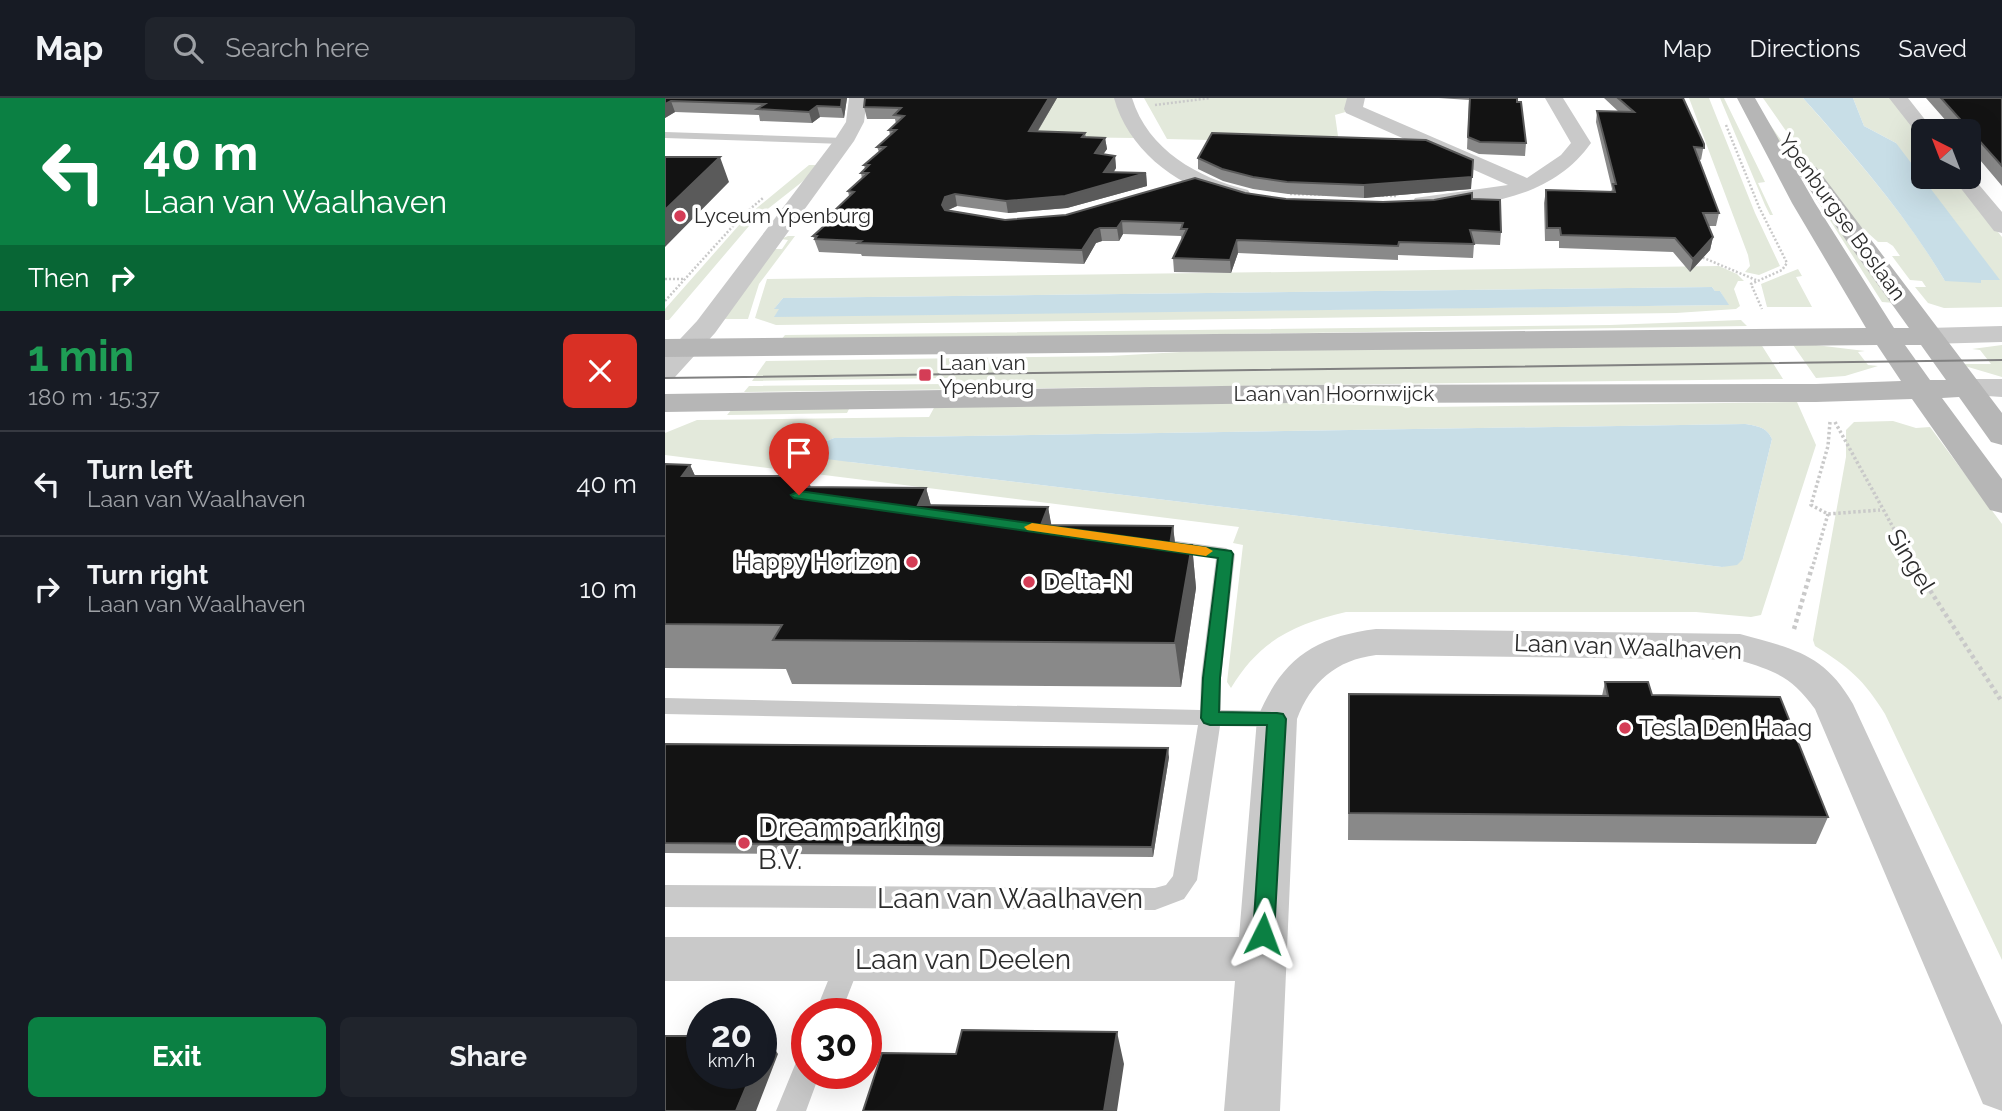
<!DOCTYPE html>
<meta charset="utf-8">
<style>
body{margin:0;font-family:Raleway,sans-serif;background:#20242c;color:#f1f3f6;height:100vh;display:flex;flex-direction:column;font-size:26px;white-space:nowrap}
*{box-sizing:border-box;margin:0}
p{font-size:23px;color:#9ea1a6}
.icon{flex:none;width:38px;height:38px;fill:none;stroke:currentColor;stroke-width:2;stroke-linecap:round;stroke-linejoin:round}
.map{position:relative;flex:1;overflow:hidden}
.details{display:flex;flex-direction:column;background:#171b24;width:665px}
.details>*{flex:none}
.banner{background:#0b8043;color:#fff;overflow:hidden}
.needle{width:46px;rotate:318deg}
.controls{position:absolute;left:1246px;top:21px;display:grid;gap:14px}
.controls a{display:grid;place-items:center;width:70px;height:70px;border-radius:10px;background:#171b24;box-shadow:0 7px 28px #0002;font-size:35px}
.speed{position:absolute;left:21px;top:900px;display:flex;gap:14px;font-size:35px;font-weight:700;text-align:center}
.speed>*{display:grid;place-content:center;width:91px;height:91px;border-radius:50%;background:#171b24;box-shadow:0 7px 28px #0002;line-height:1}
.speed small{font-size:18px;font-weight:400}
.speed .limit{border:10px solid #d22;background:#fff;color:#111}
.pin{position:absolute;display:grid;place-items:center;width:60px;height:60px;color:#fff;margin:-72px -30px;border-radius:50% 50% 50% 0;rotate:-45deg;box-shadow:0 0 7px #0007}
.pin .icon{rotate:45deg}
.me{position:absolute;width:77px;margin:-38px;rotate:3deg;stroke-linejoin:round;filter:drop-shadow(0 0 5px #0008)}
.turn{display:flex;align-items:center;gap:24px;height:147px;padding:0 28px;font-size:32px}
.turn .icon{width:91px;height:91px;stroke-width:2.5}
.turn b{display:block;font-size:49px;line-height:60px}
.then{display:flex;align-items:center;height:66px;padding:0 28px;background:#0003;gap:14px;font-size:26px}
.round{display:grid;place-items:center;flex:none;width:74px;height:74px;border-radius:10px;background:#20242c}
.head{display:flex;align-items:center;justify-content:space-between;height:119px;padding:0 28px}
h1{font-size:42px;font-weight:700;line-height:52px;color:#1e9e55}
.primary-button{display:flex;gap:14px;margin-top:auto;padding:14px 28px}
.primary-button a{flex:1;height:80px;border-radius:10px;background:#0b8043;color:#fff;font-size:28px;font-weight:700;line-height:80px;text-align:center}
.primary-button a+a{background:#20242c;color:#f1f3f6}
ul{padding:0;list-style:none}
li{display:flex;align-items:center;gap:21px;height:105px;padding:0 28px;border-top:2px solid #363941}
li div{flex:1}
li b{display:block;font-size:26px}
li em{font-style:normal}
header{display:flex;align-items:center;gap:42px;box-sizing:border-box;height:98px;padding:0 35px;background:#171b24;border-bottom:2px solid #363941}
header strong{font-size:33px}
nav{display:flex;gap:38px;margin-inline-start:auto;font-size:24px}
.search{width:490px;height:63px;background:#20242c;display:flex;align-items:center;gap:18px;box-sizing:border-box;padding:0 24px;border-radius:10px;color:#9ea1a6;font-size:26px}
main{display:flex;flex:1;min-height:0}
.map>svg:first-child{display:block}
</style>
<header>
<strong>Map</strong>
<div class="search"><svg class="icon" aria-label="search" viewBox="0 0 24 24"><circle cx="10" cy="10" r="6"/><path d="M15 15l6 6"/></svg>Search here</div>
<nav><a>Map</a><a>Directions</a><a>Saved</a></nav>
</header>
<main>
<section class="details">
<div class="banner">
<div class="turn"><svg class="icon" aria-label="left" viewBox="0 0 24 24"><path d="M17 20v-9H6M10 6l-5 5 5 5"/></svg><div><b>40 m</b>Laan van Waalhaven</div></div>
<div class="then">Then<svg class="icon" aria-label="right" viewBox="0 0 24 24"><path d="M7 20v-9h11M14 6l5 5-5 5"/></svg></div>
</div>
<div class="head"><div><h1>1 min</h1><p>180 m · 15:37</p></div><a class="round" style="background:#d93025;color:#fff"><svg class="icon" aria-label="close" viewBox="0 0 24 24"><path d="M6 6l12 12M18 6L6 18"/></svg></a></div>
<ul>
<li><svg class="icon" aria-label="left" viewBox="0 0 24 24"><path d="M17 20v-9H6M10 6l-5 5 5 5"/></svg><div><b>Turn left</b><p>Laan van Waalhaven</p></div><em>40 m</em></li>
<li><svg class="icon" aria-label="right" viewBox="0 0 24 24"><path d="M7 20v-9h11M14 6l5 5-5 5"/></svg><div><b>Turn right</b><p>Laan van Waalhaven</p></div><em>10 m</em></li>
</ul>
<div class="primary-button"><a>Exit</a><a>Share</a></div>
</section>
<div class="map">
<svg width="1337" height="1013" viewBox="0 0 1337 1013">
<rect width="100%" height="100%" fill="#fff"/>
<path fill="#e3e9db" fill-rule="evenodd" d="M323,0H451L470,40L311,38Z
M479,0H685L684,13L670,17L674,45H671L502,41Z
M1024,0H1044L1090,115L1115,168L1094,177L1080,174L1085,168L1083,157Z
M1055,0H1059L1100,84L1093,85L1108,117H1105L1100,107Z
M1098,0H1138C1189,58 1241,116 1280,183L1231,45L1199,28L1188,0H1227L1258,40V79H1289L1337,139V209L1279,210L1263,205L1250,189H1261L1257,183L1245,182L1227,158H1235L1228,148L1222,144H1213L1175,110Z
M1097,15L1230,205L1217,204L1147,94L1106,37Z
M144,67H155L137,84L90,121L4,222H0V211L82,118Z
M123,138H130L94,186L83,221H56L108,151H117L123,142L116,141Z
M1054,168L1072,176L1079,183H1073L1069,191L1075,208L1071,211L1011,215L111,227L90,220L102,181ZM1047,189L1050,193H1055L1063,207L110,218L115,211L110,210L118,200Z
M1133,171L1137,178L1131,179L1147,209H1102L1096,186Z
M1076,222L1082,228L115,243L120,237L945,227Z
M1094,243L1118,281L79,294L84,288L281,286L283,280L87,283L101,263L445,258L604,249Z
M1126,244L1200,253L1193,254L1203,267L1213,268L1180,278L1151,280Z
M1337,247V279L1293,266H1326L1315,252L1307,251Z
M600,304L763,309L1132,304L1151,347L1096,517L1086,519L1031,514H681C629,526 594,543 566,590L562,584L578,447L568,445L574,429L0,357V335L32,322L264,319L270,308ZM1080,326C1092,328 1102,329 1107,341L1078,461L1057,469L185,364L157,345L169,340Z
M185,309L182,315L62,317L67,311Z
M1228,323L1251,330L1265,329L1337,426V862L1220,616C1199,582 1184,569 1150,548L1148,542L1181,359V332L1189,324Z"/>
<path fill="#c8dee7" d="M1138,0H1188L1199,28L1231,45L1335,182H1316V185L1280,183C1241,117 1190,58 1138,0Z
M1047,189L1050,193H1055L1064,207L109,219L114,211H109L118,200Z
M1080,326C1092,328 1102,329 1107,341L1078,461L1072,467L1057,469L185,364L154,360L152,353L157,345L169,340Z"/>
<g fill="none" stroke-linecap="round" stroke-linejoin="round">
<path stroke="#c9c9c9" stroke-width="2.5" stroke-dasharray="2 2" stroke-linecap="butt" d="M490,7L545,0
M1061,27L1094,109L1122,165L1117,172L1086,186L1097,211
M625,96L731,98
M1034,158L1091,182
M0,181H19
M0,203L78,117L98,100"/>
<path stroke="#c9c9c9" stroke-width="3.5" stroke-dasharray="2.5 2.5" stroke-linecap="butt" d="M1165,324L1163,348L1146,407L1163,416L1215,412
M1170,324L1251,471
M1147,471L1163,416"/>
<path stroke="#c9c9c9" stroke-width="4.5" stroke-dasharray="3.5 3.5" stroke-linecap="butt" d="M1250,469L1337,604
M1129,531L1147,469"/>
<path fill="#c9c9c9" fill-rule="evenodd" d="M0,34L179,40L184,43L179,46L0,40Z
M504,442L561,450L570,456L556,580V612L612,613L620,615L623,621L620,627L612,629L555,628L532,782L519,801L490,812L0,809V787L490,790L501,787L508,778L533,627L0,616V600L535,612L536,580L551,460L498,452L495,448L498,444Z
M184,849L193,853L197,861L176,915H150L175,853Z
M142,959V975H155L141,1013H111L132,962Z"/>
<path fill="#c9c9c9" fill-rule="evenodd" d="M184,0H202L199,24L189,43L50,235L10,279L0,281V257L32,223L170,41L181,24Z
M449,0H467C483,52 533,80 583,92L586,97L583,102C573,104 566,101 556,99C509,87 462,49 449,0Z
M682,0H700L698,9L862,80L896,57L906,45L880,0H898L926,45C887,100 821,107 758,112L750,110L747,105L750,100L843,87L681,15L679,11Z
M1224,0H1243L1269,33H1258V38L1253,37Z
M1304,75L1337,114V135L1329,133L1287,79H1304Z
M1337,228V244L1263,246L1254,244L1250,238L1254,232L1263,230Z
M1302,281H1337V299L1292,296L1288,290L1292,284Z
M711,531L1075,536C1128,551 1159,555 1188,606L1337,927V1013L1318,1006L1150,611C1127,579 1110,573 1074,562L711,557C671,562 646,584 632,621L615,1013H559L570,883H0V839H574L592,621C616,562 648,539 711,531Z"/>
<path fill="#b6b6b6" fill-rule="evenodd" d="M1072,0H1090L1150,105L1229,230H1244L1132,74L1135,69H1151L1337,315V347L1326,344L1294,299L1277,300L1337,381V415L1325,412L1247,301L1151,304L623,305L0,314V296L623,287L1151,286L1236,283L1212,247L0,259V241L1201,230L1127,105ZM1240,247H1256L1281,282H1265Z"/>
<path stroke="#818181" stroke-width="2" d="M0,280L1337,262"/>
</g>
<path fill="#898989" d="M0,0H182L179,20L155,19L147,25L95,23L94,17L10,14L0,20Z
M200,0H392L373,33L420,35L421,39L440,40L442,51L438,56L450,58L451,70L449,74L481,75L482,88L402,110L343,115L292,108L283,112L340,122L401,117L580,95L621,101L718,104L807,101L836,134L835,147L809,146L808,160L733,157V162L573,155L566,175L509,174L508,160L517,143L516,138L458,136L454,143H437L431,145L419,166L197,158L196,156L154,154L148,138L167,120V115L184,98L183,93L197,81L196,75L200,71L199,67L214,54L212,49L225,37L224,32L231,26L230,21H202L199,9Z
M774,0H852L861,45L860,58L814,56L802,51L804,2Z
M939,0H1018L1039,46L1036,62L1034,61L1054,115L1051,128H1043L1048,139L1045,152L1025,174L1008,154L894,150V143H880L879,105L881,92L946,94L947,91L931,24L932,13L954,14Z
M1261,0H1337V88L1304,49V33H1290Z
M533,60L806,91L699,100L623,96L588,91L558,83L533,71Z
M0,366L25,367L30,378H141L146,389L261,390L266,408L383,409L386,427L508,428L510,447H527L531,490L516,589L127,586L121,571L0,570Z
M940,584L987,597L1163,719L1151,746L683,742L684,596L937,598Z
M0,646L504,659L488,759L0,755Z"/>
<path fill="#5a5a5a" d="M177,0H182L179,20L176,9Z
M384,0H392L366,44L364,33Z
M6,3L10,14L0,20V6Z
M152,8L155,19L147,25L144,14Z
M440,40L442,51L431,67L430,55Z
M450,58L451,70L440,86L439,74Z
M55,59L64,84L0,149V112Z
M481,75L482,88L402,110L343,115L341,103Z
M807,79L806,91L699,100V87Z
M290,96L292,108L283,112L280,119L277,107L280,99Z
M457,123L458,136L454,143L452,130Z
M435,130L437,143L431,145L419,166L417,152L430,132Z
M1048,139L1045,152L1025,174L1028,161Z
M572,142L573,155L566,175L565,162Z
M25,367L44,408L17,378Z
M141,378L157,420L135,389Z
M261,390L273,432L253,407Z
M383,409L391,451L376,427Z
M508,428L513,470L505,447Z
M527,447L531,490L516,589L510,545Z
M503,650L504,659L488,759L487,749Z
M452,934L459,966L452,1013H439Z
M102,939L113,956L91,1013H71L87,975H96V952Z"/>
<path fill="#131313" stroke="#5a5a5a" stroke-width="2" d="M0,0H177L176,9L152,8L144,14L92,11L100,6L6,3L0,6Z
M200,0H384L364,33L420,35L417,39L440,40L430,55L450,58L439,74L481,75L400,98L341,103L290,96L280,99L277,107L280,112L340,122L401,117L530,80L580,95L621,101L718,104L769,102L807,95V101L835,102L836,134L805,132L809,146L734,144L733,148L572,142L565,162L508,160L522,131H516L518,125L457,123L452,130H435L430,132L417,152L193,145L196,143L150,141L152,138H148L169,119H167L170,115H167L189,94L183,93L203,75H196L204,67H199L220,49H212L231,32H224L239,18L229,17L236,10L199,9Z
M805,0H852V4H856L861,45L815,44L803,39Z
M953,0H1018L1039,46V50L1029,49L1054,115H1038L1048,139L1028,161L1010,140L896,137L895,130H882L881,92L950,94L948,86H951L932,13L969,14Z
M1276,0H1337V68Z
M547,35L761,42L808,62L807,79L699,87L622,84L588,79L557,71L533,60Z
M0,59H55L0,112Z
M0,366L25,367L17,378H141L135,389L261,390L253,407L383,409L376,427L508,428L505,447H527L510,545L108,542L117,527L0,526Z
M940,584H983L987,597L1115,599L1163,719L684,715V596L943,598Z
M0,646L503,650L487,749L0,745Z
M297,932L452,934L439,1013H198L217,955L291,956Z
M0,938H37V975H87L71,1013H0Z
M96,939H102L96,952Z"/>
<path fill="#0b8043" stroke="#07532c" stroke-width="2" d="M134,393L566,453L568,456L555,580L554,614L612,615L618,616L621,621L609,836L606,843L598,845L591,843L588,836L602,627H545L539,625L536,620L538,580L553,460L129,400L126,397Z"/>
<path fill="#f59e0b" d="M367,425L541,449L548,453L541,458L362,432L359,429Z"/>
<g fill="#d43d56" stroke="#fff" stroke-width="2.5">
<circle cx="15" cy="118" r="7"/>
<rect x="253" y="270" width="14" height="14" rx="3.5"/>
<circle cx="247" cy="464" r="7"/>
<circle cx="364" cy="484" r="7"/>
<circle cx="960" cy="630" r="7"/>
<circle cx="79" cy="745" r="7"/>
</g>
<g text-anchor="middle" stroke-width="7" stroke-linejoin="round" paint-order="stroke">
<g font-size="21" fill="#2c2c2c" stroke="#fff" text-anchor="start">
<text x="29" y="125">Lyceum Ypenburg</text>
<text x="274" y="272">Laan van<tspan x="274" dy="24">Ypenburg</tspan></text>
</g>
<g font-size="21" fill="#2c2c2c" stroke="#fff">
<text transform="translate(1177 119) rotate(54)" y="7">Ypenburgse Boslaan</text>
<text x="669" y="303">Laan van Hoornwijck</text>
</g>
<g font-size="24" fill="#2c2c2c" stroke="#fff">
<text transform="translate(1246 463) rotate(59)" y="8">Singel</text>
<text transform="translate(963 549) rotate(2)" y="8">Laan van Waalhaven</text>
</g>
<g font-size="24" fill="#2c2c2c" stroke="#fff" text-anchor="start">
<text x="233" y="472" text-anchor="end">Happy Horizon</text>
<text x="378" y="492">Delta-N</text>
<text x="974" y="638">Tesla Den Haag</text>
</g>
<g font-size="28" fill="#2c2c2c" stroke="#fff" text-anchor="start">
<text x="93" y="739">Dreamparking<tspan x="93" dy="32">B.V.</tspan></text>
</g>
<g font-size="28" fill="#2c2c2c" stroke="#fff">
<text x="345" y="810">Laan van Waalhaven</text>
<text x="298" y="871">Laan van Deelen</text>
</g>
</g>
</svg>
<div class="controls">
<a><svg class="needle" viewBox="-14 -14 28 28"><path d="M0-13l5 13h-10z" fill="#e53935"/><path d="M0 13l5-13h-10z" fill="#9ea1a6"/></svg></a>
</div>
<div class="speed"><div>20<small>km/h</small></div><div class="limit">30</div></div>
<div class="pin" style="left:134px;top:397px;background:#d93025"><svg class="icon" aria-label="arrive" viewBox="0 0 24 24"><path d="M6 21V4h12l-3 4 3 4H6"/></svg></div>
<svg class="me" style="left:598px;top:836px" viewBox="-20 -20 40 40"><path d="M0-17L14 15 0 8-14 15z" fill="#0b8043" stroke="#fff" stroke-width="4"/></svg>
</div>
</main>
